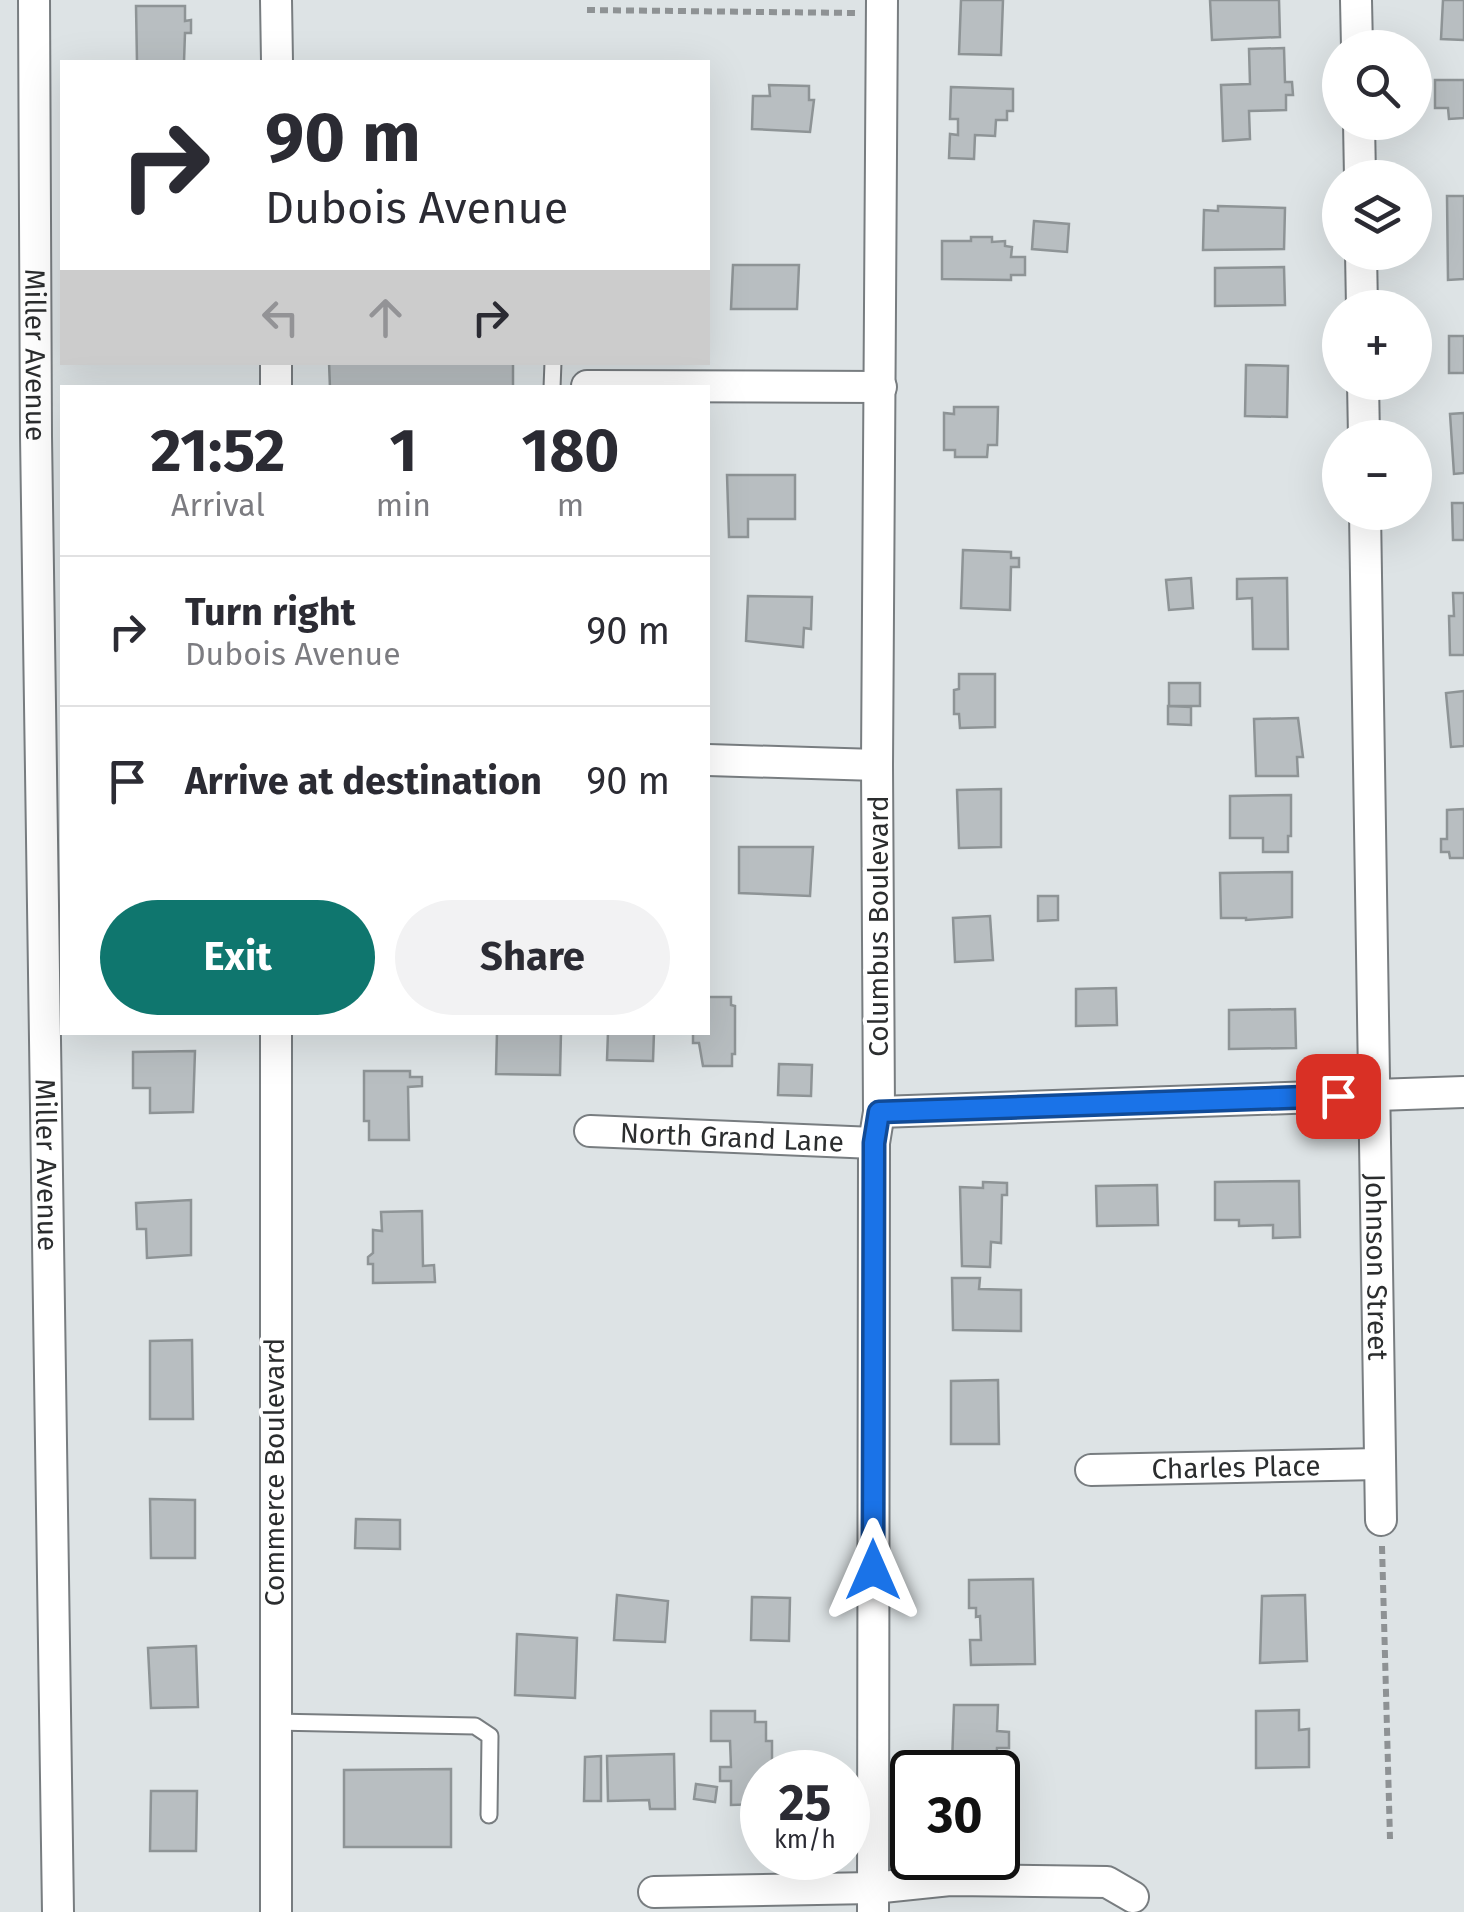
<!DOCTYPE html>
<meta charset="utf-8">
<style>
body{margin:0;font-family:"Fira Sans",sans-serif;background:#f2f2f3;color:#2b2b33;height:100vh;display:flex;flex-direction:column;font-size:38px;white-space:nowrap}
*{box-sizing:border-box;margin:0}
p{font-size:32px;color:#7c7c81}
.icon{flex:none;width:55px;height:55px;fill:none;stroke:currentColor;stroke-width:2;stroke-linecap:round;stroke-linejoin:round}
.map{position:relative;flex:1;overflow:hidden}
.side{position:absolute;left:60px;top:385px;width:650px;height:650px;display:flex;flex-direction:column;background:#fff;border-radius:0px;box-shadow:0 10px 40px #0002}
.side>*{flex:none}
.top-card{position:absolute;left:60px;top:60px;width:650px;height:305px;border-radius:0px;box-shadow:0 10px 40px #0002;background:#fff;color:#2b2b33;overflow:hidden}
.fabs{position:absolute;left:1322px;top:30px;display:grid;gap:20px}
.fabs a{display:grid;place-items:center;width:110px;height:110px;border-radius:50%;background:#fff;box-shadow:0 10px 40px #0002;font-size:50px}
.speed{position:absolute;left:740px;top:1750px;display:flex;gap:20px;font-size:50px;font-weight:700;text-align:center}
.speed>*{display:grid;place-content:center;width:130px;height:130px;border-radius:50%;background:#fff;box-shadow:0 10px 40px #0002;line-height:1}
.speed small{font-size:25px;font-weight:400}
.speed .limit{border:5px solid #111;border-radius:15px;background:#fff;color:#111}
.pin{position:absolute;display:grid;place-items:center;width:85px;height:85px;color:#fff;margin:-42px;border-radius:20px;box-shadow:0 5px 15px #0006}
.me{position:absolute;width:110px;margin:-55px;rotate:0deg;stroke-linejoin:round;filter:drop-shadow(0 0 8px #0008)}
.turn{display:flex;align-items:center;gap:35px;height:210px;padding:0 40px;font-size:45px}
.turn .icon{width:130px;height:130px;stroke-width:2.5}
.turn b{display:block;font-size:70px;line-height:85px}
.lanes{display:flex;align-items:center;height:95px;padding:0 40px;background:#0003;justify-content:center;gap:50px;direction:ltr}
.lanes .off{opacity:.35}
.eta{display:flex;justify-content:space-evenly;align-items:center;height:170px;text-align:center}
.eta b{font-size:60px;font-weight:700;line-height:70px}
.primary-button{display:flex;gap:20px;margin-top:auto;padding:20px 40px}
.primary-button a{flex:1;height:115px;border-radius:60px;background:#0f766e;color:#fff;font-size:40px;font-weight:700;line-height:115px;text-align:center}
.primary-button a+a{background:#f2f2f3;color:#2b2b33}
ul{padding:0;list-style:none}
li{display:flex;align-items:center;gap:30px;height:150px;padding:0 40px;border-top:2px solid #e1e1e2}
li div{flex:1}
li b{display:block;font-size:38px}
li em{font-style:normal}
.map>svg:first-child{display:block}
</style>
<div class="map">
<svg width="1464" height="1912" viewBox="0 0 1464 1912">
<rect width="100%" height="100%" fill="#dde3e5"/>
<path fill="#b8bec1" stroke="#8e9496" stroke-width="2.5" d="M961,0H1003L1001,55L959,54Z
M1210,0H1279L1280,37L1212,40Z
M1443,0H1464V40L1441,39Z
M136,6H185V21L191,20V33H185L184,62H137Z
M1284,48L1285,82H1292L1293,95H1286V110L1249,111L1250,139L1223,141L1221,85L1250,84L1249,49Z
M1435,80H1464V118L1449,119L1448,108H1435Z
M769,85L809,86V100H814L810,132L752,129L753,96H770Z
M951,87L1013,89V111H1007V120H996L995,136L975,135L974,159L949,158L950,134L958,135V119H950Z
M1447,196H1464V279L1448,280Z
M1218,206L1285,208L1284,249L1203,250L1204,210L1218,211Z
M1034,221L1069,224L1067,252L1032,249Z
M971,237H992V242L1005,241V246L1012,247L1011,257H1025V275H1011V280L942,279V241H971Z
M733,265H799L797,309H731Z
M1284,267L1285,305L1215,306V268Z
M1449,336H1464V373H1449Z
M329,362H513V388H330Z
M1246,365L1288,366L1287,417L1245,416Z
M954,407H998L997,445H988L987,457H955V450H944V413L954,414Z
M1464,413V473L1454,474L1450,414Z
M727,475H795V519H748V537H729Z
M1452,503H1464V540H1453Z
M963,550L1011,552V558H1019V567H1011L1010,610L961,608Z
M1191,578L1193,608L1169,610L1166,580Z
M1287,578L1288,649H1253L1252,598L1237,599V579Z
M1453,593H1464V655H1450L1449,616H1454Z
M748,596L812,597L811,629L804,628L803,647L746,641Z
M959,674H995V727L960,728L959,714H954V690L959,689Z
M1169,683H1200V706H1169Z
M1464,691V746L1451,747L1446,693Z
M1168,706L1191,707V725L1168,724Z
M1298,718L1303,757H1297L1298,776H1256L1254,719Z
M1001,789V847L959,848L957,790Z
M1291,795V836H1288V852H1263V838H1230V796Z
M1464,809V858H1450L1449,852H1441V839H1447V810Z
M739,847H813L810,896L739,893Z
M1292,872V917L1246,920V918H1221L1220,873Z
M1038,896H1058V920L1038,921Z
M990,916L993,960L955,962L953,918Z
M1116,988L1117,1025L1076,1026V989Z
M708,997H731V1005L735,1006V1054H732V1066H703L699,1043H693V1032H708Z
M1295,1009L1296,1048L1229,1049V1010Z
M497,1032H561L560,1075L496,1074Z
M608,1032H654L653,1061L607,1060Z
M195,1051L193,1112L150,1113V1088H133V1052Z
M779,1064L812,1065L811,1096L778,1095Z
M364,1071H410V1077H422V1086L408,1087L409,1140H369V1121H364Z
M1299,1181L1300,1237L1273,1238V1225L1239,1226V1220H1215V1182Z
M983,1182L1007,1183V1195H1002L1001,1243L991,1242L990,1267L962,1266L960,1187L983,1188Z
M1157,1185L1158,1225L1097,1226L1096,1186Z
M191,1200V1255L147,1258L146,1229H137L136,1203Z
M422,1211L423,1266L434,1265L435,1282L373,1283V1264H368V1257L373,1253V1230L382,1231L381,1212Z
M952,1278H980L979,1289L1021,1290V1331L953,1330Z
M192,1340L193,1419H150V1341Z
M998,1380L999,1444H951V1381Z
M150,1499L195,1500V1558H151Z
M356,1519L400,1520V1549L355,1548Z
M1033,1579L1035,1664L971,1665L970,1640H981L980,1616L976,1617V1608H969V1580Z
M617,1595L668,1601L665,1642L614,1640Z
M1305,1595L1307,1661L1260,1663L1262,1596Z
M752,1597L790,1598L789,1641L751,1640Z
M517,1634L577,1638L575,1698L515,1695Z
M196,1646L198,1707L151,1708L148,1648Z
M954,1705H998L997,1731L1009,1732V1748H997L996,1763H989V1772H957V1764H952Z
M1299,1710V1730L1309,1729V1767L1256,1768V1711Z
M711,1711H755V1722H766V1741H772V1772H762V1804L731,1805V1781H720V1767H731L730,1741H711Z
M674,1754L675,1809H650L649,1800L608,1801L607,1756Z
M601,1756V1801H584L585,1757Z
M451,1769V1847H344V1770Z
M696,1784L717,1787L715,1802L694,1799Z
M151,1791H197L196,1851H150Z"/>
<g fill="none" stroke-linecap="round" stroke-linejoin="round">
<g stroke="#787d80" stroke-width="19">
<path id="service" d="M552,388L553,362
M274,1722L475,1726L490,1736L489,1815"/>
</g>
<g stroke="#787d80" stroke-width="34">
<g id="minor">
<path id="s1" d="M34,0L36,436L58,1912"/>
<path d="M276,0L277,62"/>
<path d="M1356,0L1357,48"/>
<path d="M1359,122L1360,178"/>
<path d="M1361,252L1362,308"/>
<path d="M1363,382L1364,438"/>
<path d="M587,386L881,387"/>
<path d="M276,388V362"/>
<path id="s2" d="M1365,512L1381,1520"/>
<path d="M708,760L877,765"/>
<path d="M276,1032V1912"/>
<path d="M879,1112L1464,1092"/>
<path id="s3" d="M590,1131L874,1143"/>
<path id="s4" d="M1091,1470L1379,1464"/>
<path d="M654,1892L873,1888L950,1880L1107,1882L1133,1897"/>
<path d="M873,1912L874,1143L879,1112L877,765L882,0"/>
</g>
</g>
<path stroke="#8e9294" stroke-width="6" stroke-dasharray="8 5" stroke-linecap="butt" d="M587,10L855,13
M1382,1546L1390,1839"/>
<use href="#service" stroke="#fff" stroke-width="15"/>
<use href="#minor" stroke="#fff" stroke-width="30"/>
</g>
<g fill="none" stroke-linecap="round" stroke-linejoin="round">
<g stroke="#114b97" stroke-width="25">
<path id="route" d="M873,1570L874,1143L879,1112L1338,1096"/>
</g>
<use href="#route" stroke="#1a73e8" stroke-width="18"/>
</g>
<g text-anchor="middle" stroke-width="8" stroke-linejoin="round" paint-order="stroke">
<g font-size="28" fill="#2b2d2e" stroke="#fff">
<text dy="10" stroke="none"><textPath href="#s1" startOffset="355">Miller Avenue</textPath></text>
<text transform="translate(878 926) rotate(-90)" y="10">Columbus Boulevard</text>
<text dy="10" stroke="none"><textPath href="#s3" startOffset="142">North Grand Lane</textPath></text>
<text dy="10" stroke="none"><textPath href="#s1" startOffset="1165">Miller Avenue</textPath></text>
<text dy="10" stroke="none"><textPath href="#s2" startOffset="755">Johnson Street</textPath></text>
<text dy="10" stroke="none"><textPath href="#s4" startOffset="145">Charles Place</textPath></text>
<text transform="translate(274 1472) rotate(-90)" y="10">Commerce Boulevard</text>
</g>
</g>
</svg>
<div class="fabs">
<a><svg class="icon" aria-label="search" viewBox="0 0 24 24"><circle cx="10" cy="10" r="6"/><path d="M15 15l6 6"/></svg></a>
<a><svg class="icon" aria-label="layers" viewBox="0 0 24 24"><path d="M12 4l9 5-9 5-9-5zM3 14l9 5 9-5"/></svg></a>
<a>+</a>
<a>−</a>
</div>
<div class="speed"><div>25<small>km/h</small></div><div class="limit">30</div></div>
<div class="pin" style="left:1338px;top:1096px;background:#d93025"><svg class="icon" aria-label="arrive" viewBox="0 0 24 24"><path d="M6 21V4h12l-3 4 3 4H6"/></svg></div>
<svg class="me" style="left:873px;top:1570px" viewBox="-20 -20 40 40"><path d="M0-17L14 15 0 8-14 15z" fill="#1a73e8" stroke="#fff" stroke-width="4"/></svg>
<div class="top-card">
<div class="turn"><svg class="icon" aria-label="right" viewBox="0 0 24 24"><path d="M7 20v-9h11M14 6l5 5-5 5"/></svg><div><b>90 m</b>Dubois Avenue</div></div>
<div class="lanes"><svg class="icon off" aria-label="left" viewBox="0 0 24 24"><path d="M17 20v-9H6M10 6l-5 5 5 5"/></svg><svg class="icon off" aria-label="ahead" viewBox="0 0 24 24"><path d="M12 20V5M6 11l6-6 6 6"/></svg><svg class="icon" aria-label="right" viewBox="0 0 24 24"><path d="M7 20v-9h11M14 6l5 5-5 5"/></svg></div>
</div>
<section class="side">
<div class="eta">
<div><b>21:52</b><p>Arrival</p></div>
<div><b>1</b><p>min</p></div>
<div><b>180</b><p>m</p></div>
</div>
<ul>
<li><svg class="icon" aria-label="right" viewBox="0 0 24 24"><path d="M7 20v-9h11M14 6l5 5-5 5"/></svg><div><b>Turn right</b><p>Dubois Avenue</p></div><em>90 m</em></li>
<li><svg class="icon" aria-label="arrive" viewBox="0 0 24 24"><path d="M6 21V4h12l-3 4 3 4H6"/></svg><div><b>Arrive at destination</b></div><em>90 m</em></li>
</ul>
<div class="primary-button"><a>Exit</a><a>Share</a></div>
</section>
</div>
